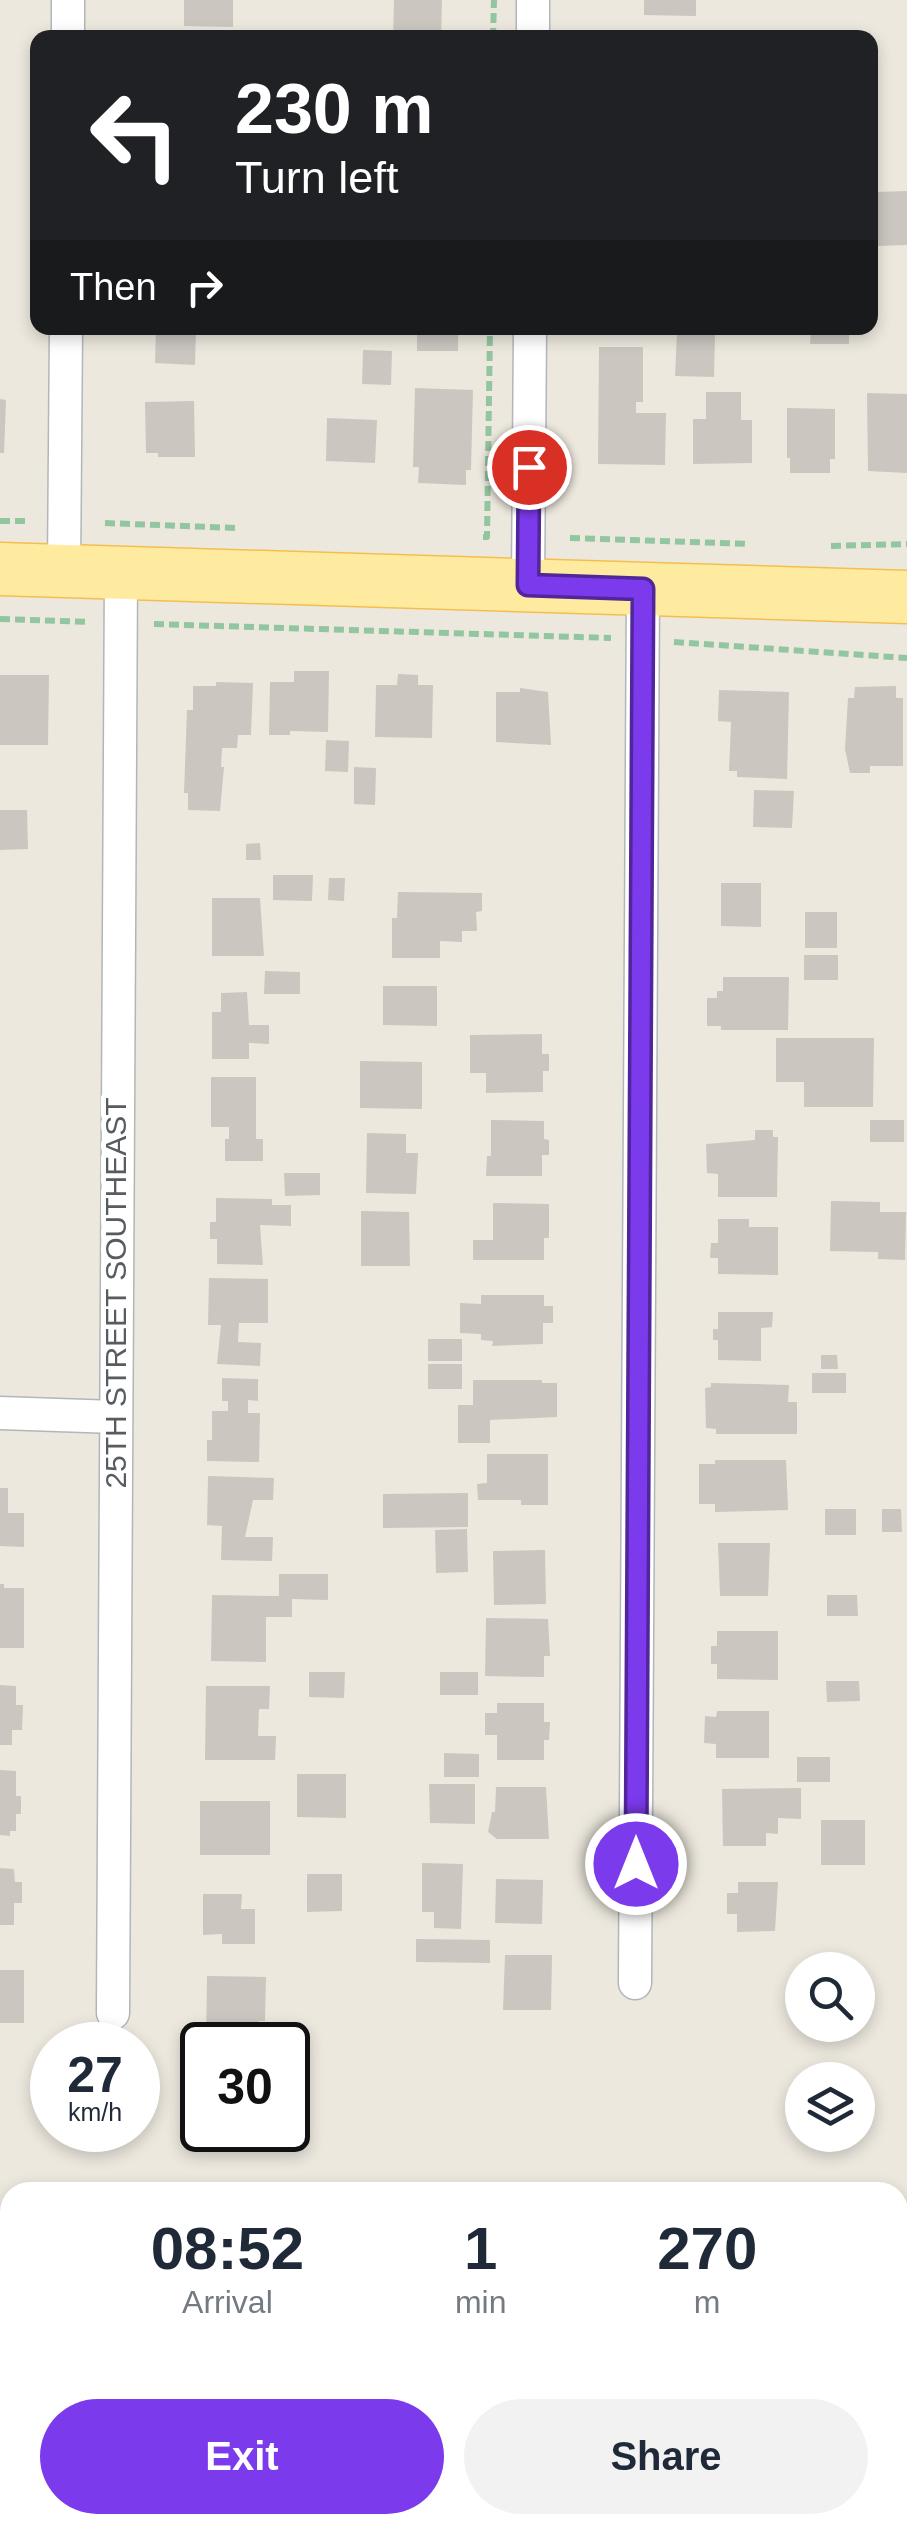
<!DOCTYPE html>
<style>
body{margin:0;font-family:Helvetica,sans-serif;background:#f2f2f3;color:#1f2937;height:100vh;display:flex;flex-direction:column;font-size:38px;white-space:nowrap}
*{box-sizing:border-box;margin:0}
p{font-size:32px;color:#747a83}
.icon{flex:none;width:55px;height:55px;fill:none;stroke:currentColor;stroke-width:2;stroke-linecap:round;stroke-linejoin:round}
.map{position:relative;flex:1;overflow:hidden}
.panel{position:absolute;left:0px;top:2182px;width:908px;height:352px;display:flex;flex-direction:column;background:#fff;border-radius:30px 30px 0 0;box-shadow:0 5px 15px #0003}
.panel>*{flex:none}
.banner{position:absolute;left:30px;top:30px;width:848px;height:305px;border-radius:20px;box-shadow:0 5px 15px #0003;background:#202124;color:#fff;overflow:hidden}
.buttons{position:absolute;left:785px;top:1952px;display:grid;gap:20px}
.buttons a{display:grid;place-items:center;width:90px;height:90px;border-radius:50%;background:#fff;box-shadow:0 5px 15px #0003;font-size:50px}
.speed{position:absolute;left:30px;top:2022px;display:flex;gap:20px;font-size:50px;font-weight:700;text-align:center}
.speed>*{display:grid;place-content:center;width:130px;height:130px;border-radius:50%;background:#fff;box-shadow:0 5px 15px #0003;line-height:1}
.speed small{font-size:25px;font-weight:400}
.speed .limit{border:5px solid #111;border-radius:15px;background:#fff;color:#111}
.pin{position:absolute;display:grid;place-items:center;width:85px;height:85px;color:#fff;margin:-42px;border:5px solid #fff;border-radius:50%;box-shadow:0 2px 10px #0007}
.me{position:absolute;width:110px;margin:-55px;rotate:0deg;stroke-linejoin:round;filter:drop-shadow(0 0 8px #0008)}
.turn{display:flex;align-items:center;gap:35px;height:210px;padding:0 40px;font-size:45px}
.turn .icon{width:130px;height:130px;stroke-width:2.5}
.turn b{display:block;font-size:70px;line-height:85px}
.then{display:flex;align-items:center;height:95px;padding:0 40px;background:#0003;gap:20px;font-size:38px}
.eta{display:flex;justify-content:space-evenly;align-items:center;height:170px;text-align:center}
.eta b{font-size:60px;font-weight:700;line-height:70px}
.cta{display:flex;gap:20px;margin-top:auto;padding:20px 40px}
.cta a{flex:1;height:115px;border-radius:60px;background:#7c3aed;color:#fff;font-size:40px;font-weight:700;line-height:115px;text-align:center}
.cta a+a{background:#f2f2f3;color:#1f2937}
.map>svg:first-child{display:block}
</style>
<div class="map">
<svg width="907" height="2534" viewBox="0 0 907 2534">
<rect width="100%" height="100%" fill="#ece8de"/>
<path fill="#cbc6c0" d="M184,0H233V27L184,26Z
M394,0H442L441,38H393Z
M644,0H696V16L644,15Z
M907,191V245L877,246L876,192Z
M156,328H196L195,365L155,363Z
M417,328H458V351H417Z
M811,328H849V344H810Z
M677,333L715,335L714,377L675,376Z
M599,347H643V402H636V413H666L665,465L598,464Z
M363,350L392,351L391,385L362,384Z
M415,388L473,390L471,470H466V485L418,483L419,467H413Z
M706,392H741V420H752V463L693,464V419H706Z
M867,393L907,394V473L868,471Z
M0,399L6,400L4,453H0Z
M194,401L195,457H158V453H146L145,402Z
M787,408L835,409V459H830V473H790V458H787Z
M327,418L377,420L375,463L326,461Z
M294,671H329L328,732L290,731V735H269L270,682H294Z
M398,674L418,675V685H433L432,738L375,737L376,685H397Z
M0,675H49L48,745H0Z
M216,682L253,683L251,735H238L237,748H222L221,767H224L220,811L188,810V793H184L187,710H193V686H216Z
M896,686V698H903V766H870V773H850L845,749L848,698H854L855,687Z
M520,688L548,692L551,745L496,742V692H520Z
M719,690L789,692L787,779L737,777V771H729L731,722L718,721Z
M326,740L349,741L348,772L325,771Z
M354,767L376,768L375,805L354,804Z
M754,790L794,791L792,828L753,827Z
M0,810H27L28,849L0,850Z
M260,843L261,860H246V844Z
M273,875H313L312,901L273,900Z
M329,878H345L344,901L328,900Z
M721,883H761V927L721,926Z
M398,892L482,893V911L476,912L477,931H462V942L440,941V958H392V918H397Z
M212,898H260L264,956H212Z
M805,912H837V948H805Z
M804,955H838V980H804Z
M265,971L300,972V994H264Z
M723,977H789L788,1030H721V1026H707V998H717V991H723Z
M383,986H437V1026L383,1025Z
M247,992L249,1025H269V1044L249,1043V1059H212V1012H221V993Z
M542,1034V1054H549V1071H543V1092L486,1093V1073H470V1035Z
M776,1038H874L873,1107H804V1082H776Z
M360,1061L422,1062V1109L360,1108Z
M211,1077H256V1139H263V1161H225V1139H229V1127H211Z
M491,1120L544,1121V1139L549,1140V1155H542V1176H486L487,1156H491Z
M870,1120H904V1142H870Z
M755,1130H773V1137H778L777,1197H718V1174L707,1173L706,1144L755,1140Z
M367,1133L406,1134V1153H418L416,1194L366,1193Z
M284,1173H320V1195L285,1196Z
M216,1198L272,1199V1205H291V1226L260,1225L263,1265L217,1264V1239H210V1222H216Z
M831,1201L880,1202V1212H906L905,1260L878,1259V1252L830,1251Z
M493,1203L549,1204V1238H544V1260H473V1240H493Z
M361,1211L409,1212L410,1266H361Z
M718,1219H749V1227H778V1275L718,1274V1258H710L711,1243H718Z
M209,1278L268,1279V1323H239L238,1342L261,1343L260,1366L217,1364L221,1325H208Z
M481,1295H544V1306H553V1323H543V1344L492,1346L493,1341L481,1340V1334L460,1333V1303L481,1304Z
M718,1312H773L772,1327L761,1328V1361L718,1360V1340H713V1329H718Z
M428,1339H462V1361H428Z
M821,1355H837L838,1369H821Z
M428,1364H462V1389H428Z
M812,1373H846V1393H812Z
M222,1378L258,1379V1401L248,1400V1413H260L259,1462L207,1461V1440H212V1411H228V1401H222Z
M473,1380H542V1383H557V1417L490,1420V1443H458V1405H473Z
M711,1383L789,1385L788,1402H797V1434H716V1429L706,1428L705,1388L711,1387Z
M487,1454H548V1505H521V1500H478L477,1484L487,1483Z
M715,1460H786L788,1510L715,1512V1504H699V1464H715Z
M208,1476L274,1478L273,1500H253L245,1537H273L272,1561L221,1560L222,1526L207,1525Z
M0,1488H8V1513H24V1547L0,1546Z
M468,1493V1527L383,1528V1494Z
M825,1509H856V1535H825Z
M882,1509H901L902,1532H882Z
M467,1529L468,1572L436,1573L435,1530Z
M718,1543H770L768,1596H720Z
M545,1550L546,1604L494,1605L493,1551Z
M279,1574H328V1600L292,1599V1617H266V1662L211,1661L212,1595L279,1596Z
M0,1584H4V1588H24V1648H0Z
M827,1595H857L858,1616H827Z
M486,1618L548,1619L550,1656H544V1677L485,1676Z
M717,1631H778V1680L717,1679V1664H711V1646H717Z
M309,1672H345L344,1698L309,1697Z
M440,1672H478V1695H440Z
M826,1681H859L860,1701L827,1702Z
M0,1685L16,1686V1705H23L22,1730H12V1745H0Z
M206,1686H270L269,1709H259L258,1736H276L275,1760H205Z
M497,1703H544V1722H550L549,1740H544V1760H497V1735H485V1713H497Z
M717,1711H769V1758H716V1744L704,1743L705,1716L716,1717Z
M444,1753L479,1754V1777H444Z
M797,1757H830V1782H797Z
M0,1770L16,1771V1796H21V1814H16V1831H10V1836L0,1835Z
M297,1774H346V1818L297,1817Z
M429,1784H475V1824L430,1823Z
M496,1787H546L549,1839H497L488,1832L492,1812H495Z
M801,1788V1819L778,1818V1834L766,1833V1846H723L722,1789Z
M200,1801H270V1855H200Z
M821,1820H865V1865H821Z
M422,1863L463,1864L461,1929L434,1928V1912H422Z
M0,1868L14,1869L15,1882H22V1903H14V1925H0Z
M307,1874H342V1911L307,1912Z
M496,1879L543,1880L542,1924L495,1923Z
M738,1882H778L775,1931L737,1932V1914H727V1893H738Z
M203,1894H242L241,1909H255V1944H222V1934L203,1935Z
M416,1939L490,1940V1963L416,1962Z
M505,1955H552L551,2010H503Z
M0,1970H24V2023H0Z
M207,1976L266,1977L265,2021H259V2045H206Z
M504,2525H593L595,2534H506Z"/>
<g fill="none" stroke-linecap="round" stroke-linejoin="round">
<g stroke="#b2b6ba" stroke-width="35">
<path id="minor" d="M68,38V0
M533,38V0
M64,570L66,328
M528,585L530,328
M0,1413L115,1417
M635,1983L643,589
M113,2013L121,573"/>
</g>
<g stroke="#f4be4f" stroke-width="55">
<path id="primary" d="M0,569L907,597"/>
</g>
<path stroke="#92c69f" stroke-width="6" stroke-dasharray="10 5" stroke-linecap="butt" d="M493,38L494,0
M0,521H26
M105,523L236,528
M483,537H487L490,328
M570,538L749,544
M831,546L907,544
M0,619L89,622
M154,624L611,638
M674,642L907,658"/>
<use href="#minor" stroke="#fff" stroke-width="32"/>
<use href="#primary" stroke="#ffeba0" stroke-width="52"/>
</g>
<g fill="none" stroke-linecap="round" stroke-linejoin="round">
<g stroke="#51269a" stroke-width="25">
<path id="route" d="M529,467L528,585L643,589L636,1864"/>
</g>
<use href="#route" stroke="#7c3aed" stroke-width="18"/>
</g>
<g text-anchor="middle" stroke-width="10" stroke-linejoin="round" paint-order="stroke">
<g font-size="30" fill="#585c60" stroke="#fff">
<text transform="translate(116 1293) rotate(-90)" y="10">25TH STREET SOUTHEAST</text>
</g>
</g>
</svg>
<div class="buttons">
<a><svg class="icon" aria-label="search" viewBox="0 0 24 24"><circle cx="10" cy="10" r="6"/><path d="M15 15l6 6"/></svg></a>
<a><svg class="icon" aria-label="layers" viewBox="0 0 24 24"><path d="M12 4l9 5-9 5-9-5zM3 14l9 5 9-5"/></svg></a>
</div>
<div class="speed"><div>27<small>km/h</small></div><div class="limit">30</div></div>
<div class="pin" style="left:529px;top:467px;background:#d93025"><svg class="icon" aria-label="arrive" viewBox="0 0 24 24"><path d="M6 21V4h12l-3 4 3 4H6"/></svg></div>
<svg class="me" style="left:636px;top:1864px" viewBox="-20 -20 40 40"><circle r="17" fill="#7c3aed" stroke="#fff" stroke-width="3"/><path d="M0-11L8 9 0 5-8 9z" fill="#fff"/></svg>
<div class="banner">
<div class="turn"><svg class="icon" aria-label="left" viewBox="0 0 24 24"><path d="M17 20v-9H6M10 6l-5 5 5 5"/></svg><div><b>230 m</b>Turn left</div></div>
<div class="then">Then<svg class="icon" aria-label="right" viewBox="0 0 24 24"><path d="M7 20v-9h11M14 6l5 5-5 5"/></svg></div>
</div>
<section class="panel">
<div class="eta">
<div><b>08:52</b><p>Arrival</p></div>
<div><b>1</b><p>min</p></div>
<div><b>270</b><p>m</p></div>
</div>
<div class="cta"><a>Exit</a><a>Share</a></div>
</section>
</div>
